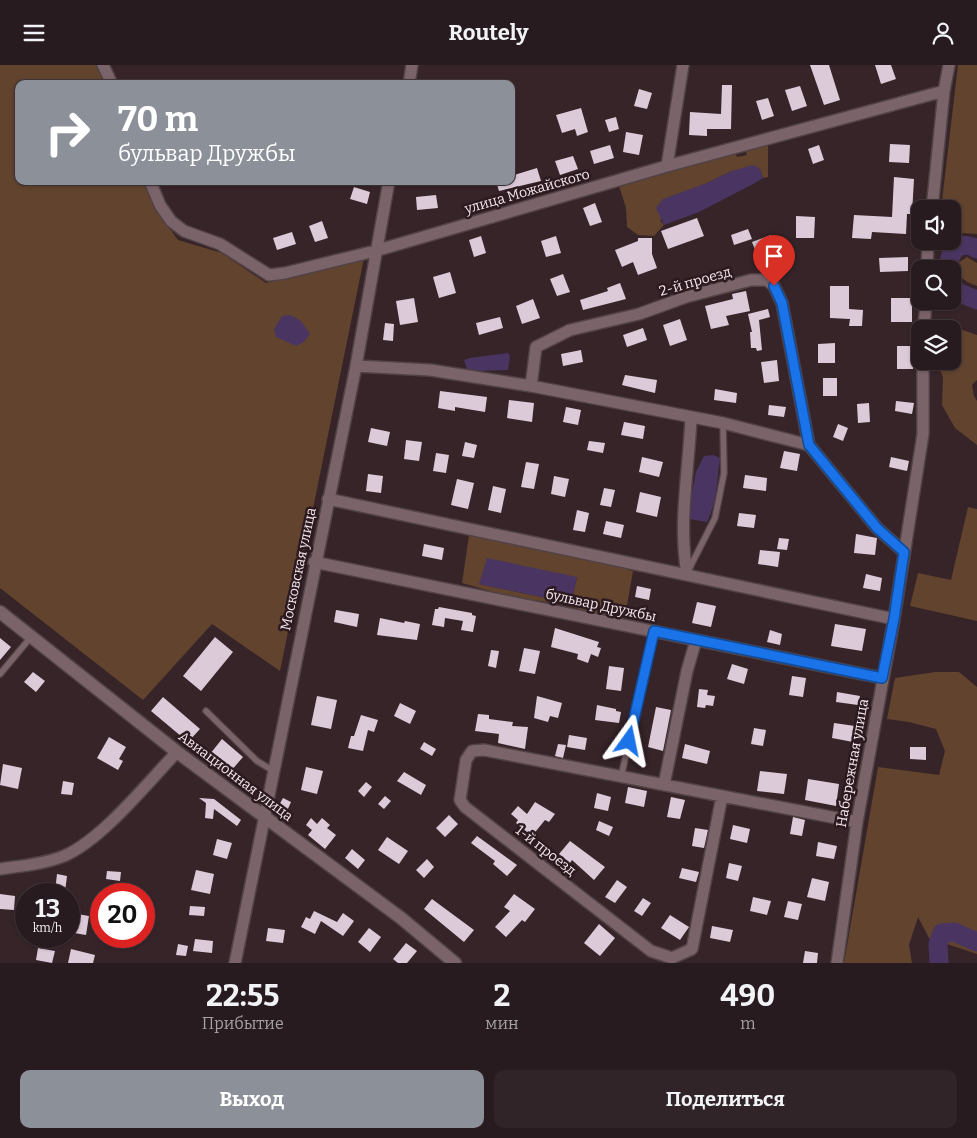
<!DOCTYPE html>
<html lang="ru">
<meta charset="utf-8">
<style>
body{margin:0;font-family:Bitter,serif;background:#302428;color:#f1f3f6;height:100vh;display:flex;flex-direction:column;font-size:19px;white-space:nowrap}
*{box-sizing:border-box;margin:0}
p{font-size:16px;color:#a5a1a4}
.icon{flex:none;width:28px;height:28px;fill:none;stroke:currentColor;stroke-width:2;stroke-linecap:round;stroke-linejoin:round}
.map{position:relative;height:898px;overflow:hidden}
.panel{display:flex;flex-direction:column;background:#281b1f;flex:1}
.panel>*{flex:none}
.guide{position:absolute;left:15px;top:15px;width:500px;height:105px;border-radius:10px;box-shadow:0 1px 4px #0004,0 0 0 1px #44393d;background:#8c9099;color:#fff;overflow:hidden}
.tools{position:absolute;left:911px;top:135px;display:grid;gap:10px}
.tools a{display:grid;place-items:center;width:50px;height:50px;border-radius:10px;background:#281b1f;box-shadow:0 1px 4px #0004,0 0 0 1px #44393d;font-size:25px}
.speed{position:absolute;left:15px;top:818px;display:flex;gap:10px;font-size:25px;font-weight:700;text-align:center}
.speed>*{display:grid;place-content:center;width:65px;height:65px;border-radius:50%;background:#281b1f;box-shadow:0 1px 4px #0004,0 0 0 1px #44393d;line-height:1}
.speed small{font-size:12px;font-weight:400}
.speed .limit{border:8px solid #d22;background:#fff;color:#111}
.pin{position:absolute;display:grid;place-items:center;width:42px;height:42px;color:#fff;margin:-51px -21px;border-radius:50% 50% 50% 0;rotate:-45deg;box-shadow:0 0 5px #0007}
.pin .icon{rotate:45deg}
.me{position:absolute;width:55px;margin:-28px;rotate:12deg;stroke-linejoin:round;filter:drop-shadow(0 0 4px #0008)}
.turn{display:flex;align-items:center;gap:18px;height:105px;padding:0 20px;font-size:22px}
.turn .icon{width:65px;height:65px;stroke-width:2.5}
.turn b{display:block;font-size:35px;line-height:42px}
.eta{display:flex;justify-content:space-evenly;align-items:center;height:85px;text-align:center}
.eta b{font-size:30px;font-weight:700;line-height:35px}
.cta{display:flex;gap:10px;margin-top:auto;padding:10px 20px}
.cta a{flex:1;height:58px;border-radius:10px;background:#8c9099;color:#fff;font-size:20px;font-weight:700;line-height:58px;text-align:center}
.cta a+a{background:#302428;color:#f1f3f6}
header{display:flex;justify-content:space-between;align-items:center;height:65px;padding:0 20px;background:#281b1f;font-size:22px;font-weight:700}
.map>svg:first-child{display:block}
</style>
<header><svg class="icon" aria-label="menu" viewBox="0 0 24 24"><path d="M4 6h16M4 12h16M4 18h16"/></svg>Routely<svg class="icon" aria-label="person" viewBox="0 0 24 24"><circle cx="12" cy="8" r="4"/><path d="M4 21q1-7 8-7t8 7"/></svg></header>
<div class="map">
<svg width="977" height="898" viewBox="0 0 977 898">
<rect width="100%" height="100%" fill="#362429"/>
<path fill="#61432e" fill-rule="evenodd" d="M0,0H98L105,19H19V116H142L158,147L178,175L222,188L266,218L364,193L280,606L212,559L143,635L0,523Z
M958,0H977V169L963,168L953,175L952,144H941Z
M768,80V112L763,113L760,104L732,106L707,118L660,155L664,160L654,171L638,170L627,162L626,143L619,121L735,87L737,92L747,90L745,85Z
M967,192L977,198V221C966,217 957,212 955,200Z
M960,264L977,270V315L972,320L974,331L977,336V380L955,363L942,340L943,312L936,296H952L953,265Z
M968,442L977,444V556L910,541L918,508L951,515Z
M469,470L587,493L633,506L625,552L593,548L562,539L511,532L462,518ZM577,512L571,538L479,519Z
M935,607H959L977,622V889L929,873L918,852L909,880L912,898H844L878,702L939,710L945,686L936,664L909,657L887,654L895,613Z"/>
<path fill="#4a3562" d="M753,100L760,104L763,113L755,118L699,147L664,160L656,143L663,134L707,118L732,106Z
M290,250L301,256L310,269L304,277L296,281L276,272L274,264L282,251Z
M508,288L510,291L508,305L472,306L467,304L464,295L470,293Z
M713,390L720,393C717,415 717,437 707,457L690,454L688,448L696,407L704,391Z
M487,493L577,512L571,538L479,519Z"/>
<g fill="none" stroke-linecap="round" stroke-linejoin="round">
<path stroke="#4a3562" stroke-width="19" d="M949,204C948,186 960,174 977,184
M952,220L957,227L977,235
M939,898L938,879L942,868L954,867L977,877"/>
</g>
<path fill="#ddcad9" d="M810,0H829L840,35L824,40Z
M875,0H891L896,14L881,19Z
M722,20H732L731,64H707V71L689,70L690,47L721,49Z
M800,21L807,41L792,46L785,25Z
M639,24L652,28L647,44L634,41Z
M768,33L774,51L762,55L756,36Z
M581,43L588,67L577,71L575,64L562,68L556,50Z
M616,52L619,64L609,67L605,55Z
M626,67L643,70L639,90L623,87Z
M890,79L910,80L909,98L889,97Z
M610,80L614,93L594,99L590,86Z
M819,80L824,95L813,99L808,84Z
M573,91L578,104L560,110L555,96Z
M537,103L541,116L499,126L496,116H511V111Z
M894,112L914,114L912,149H907L906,169L872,167L871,174L852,173L854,150L892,152Z
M354,122L370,127L367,139L350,134Z
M436,130L438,143L417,145L416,132Z
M595,138L602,157L590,161L583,143Z
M796,151L815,152L814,173H796Z
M697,153L704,171L668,184L661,166Z
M322,156L328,173L315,177L309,161Z
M748,164L752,174L734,180L731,170Z
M292,167L296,179L277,185L273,173Z
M771,170L778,188L759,195L752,177Z
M481,171L486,188L474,192L469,175Z
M556,171L561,188L546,192L541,176Z
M638,173H652V189L657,203L638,210L633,197L622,202L615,185L638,176Z
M908,192V206L880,207L879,193Z
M450,207L456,228L439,233L433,212Z
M563,209L570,227L557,231L550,214Z
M620,218L626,234L583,245L580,235L608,226L607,223Z
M830,221H849V244L863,245L862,261H849L850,254L830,253Z
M746,226L750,246L726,251L729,260L711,264L705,241L733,234L732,229Z
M414,233L418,257L400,260L396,236Z
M891,233H912V257H891Z
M533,234L540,253L522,259L516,241Z
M768,244L770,252L759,255L762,285L757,286L756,283H751L750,267H752L748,249Z
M500,252L503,263L479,270L476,258Z
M680,254L687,275L670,281L663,260Z
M385,258L394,259L393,276L383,275Z
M643,263L647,275L627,282L623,270Z
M835,278V298H818V279Z
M897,281H913V304H897Z
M581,285L583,297L563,301L561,289Z
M777,295L779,316L764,318L761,297Z
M625,310L657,315L655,328L622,320Z
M823,313H837V331H823Z
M715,324L737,328L736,338L714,335Z
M440,326L487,332L485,347L455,342V346L438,343Z
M509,335L534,338L532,357L507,353Z
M896,336L914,338L912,349L895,346Z
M869,338L870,357L858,358L857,339Z
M769,340L786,342L784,352L768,350Z
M566,342L581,345L578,360L563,357Z
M624,357L645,361L643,374L621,370Z
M838,359L848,363L843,376L833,372Z
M371,363L390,367L387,381L368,377Z
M406,375L422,377L419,396L404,394Z
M589,376L605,378L603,388L587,385Z
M465,377L477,380L474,393L462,391Z
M784,386L800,389L797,406L780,403Z
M436,388L449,390L446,408L433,406Z
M642,392L663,397L659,412L639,407Z
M891,392L909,396L907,406L889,402Z
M526,397L539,399L534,424L521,422Z
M368,409L383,411L381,428L366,426Z
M745,410L767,413L766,426L743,423Z
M554,411L569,414L565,432L551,429Z
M457,414L474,418L468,444L451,440Z
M493,421L506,424L501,448L488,445Z
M604,423L615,425L611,442L600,440Z
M640,427L661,432L657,452L636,447Z
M577,445L589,448L585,467L573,465Z
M739,448L756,450L754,463L737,461Z
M606,456L624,460L621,473L603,469Z
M856,469L877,473L875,490L854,488Z
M779,473L789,474L787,485L777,484Z
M424,479L444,483L442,495L422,491Z
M760,485L780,487L778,502L758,499Z
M866,509L882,513L880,526L863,523Z
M637,521L651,524L649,535L635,532Z
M697,537L716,541L711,562L692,558Z
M439,542L472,548V550L476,551L473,567L461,565L463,556L445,553L444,562L432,560L435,544H438Z
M336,545L359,549L357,562L334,557Z
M380,553L404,558L405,556L420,559L417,575L377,570Z
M835,559L866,564L862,586L831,581Z
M555,563L599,577L597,582L601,583L598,592L591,589L588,598L577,594L578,589L551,582Z
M770,565L782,569L780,580L767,577Z
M215,572L233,587L201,626L183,611Z
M0,573L11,582L0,595Z
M524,583L540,586L535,609L519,606Z
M491,585L499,586L496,603L488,601Z
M732,599L748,604L744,619L727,614Z
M609,601L624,603L621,626L606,624Z
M33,607L45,616L36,627L24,617Z
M792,611L806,613L803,632L789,630Z
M699,624L708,625L707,630L715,631L713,641L706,640L705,643L697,642Z
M837,627L860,631L858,640L836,637Z
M317,631L337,635L331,664L311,660Z
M537,631L562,638L558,653L550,651L548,657L534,653Z
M163,632L200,664L188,677L151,646Z
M400,638L416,646L410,659L394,651Z
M597,640L616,644V646L621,647L619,658L595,655Z
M656,642L671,645L663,686L648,682Z
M478,649L489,650V654L513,657L512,661L528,662L525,684L498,678L499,669L475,666Z
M361,650L378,655L374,667L368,665L363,686L348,683L351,671H354Z
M834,658L855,661L853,677L832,673Z
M754,663L766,665L763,681L751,679Z
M569,670L587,673L585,685L567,682Z
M109,672L126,682L119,694L123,696L118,705L97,693Z
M222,674L243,692L230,707L210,689Z
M424,677L436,684L432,691L420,684Z
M558,679L566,680L563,693L555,691Z
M685,679L710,686L707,699L682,693Z
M910,682H926V695L910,694Z
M3,699L22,703L18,724L0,720Z
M306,702L323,706L317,729L301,725Z
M760,706L787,709L784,729L757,726Z
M404,707L426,720L421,730L397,716Z
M808,714L839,719L836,741L805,735Z
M63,716L74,718L72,730L61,729Z
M366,717L372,722L364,732L358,726Z
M628,722L647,726L644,742L625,738Z
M597,728L611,732L608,746L594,743Z
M385,731L391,736L384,744L378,739Z
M671,732L685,735L680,754L667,752Z
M199,733L214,734L241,755L237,761L214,744L213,754L205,753L206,738Z
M283,733L291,737L287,746L278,742Z
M535,737L555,749L549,757L545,755L532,771L516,758L518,755L511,749L518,741L527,749Z
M449,750L458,759L445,772L436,763Z
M793,752L805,755L802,771L790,769Z
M311,753L317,759L322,753L330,760L327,763L336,770L325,784L308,770L312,765L306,760Z
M599,756L613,762L609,771L596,765Z
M733,760L750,764L747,778L730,774Z
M695,763L708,765L704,783L692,781Z
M477,771L517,800L507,811L493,799L495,796L471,778Z
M387,772L408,786L399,799L378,785Z
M217,774L232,778L227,794L213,790Z
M570,776L605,802L594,815L572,795L570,798L559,789Z
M818,777L837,781L834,794L816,791Z
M352,784L365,795L358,804L345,793Z
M427,794L434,802L424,813L416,805Z
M729,798L742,801L738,816L726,813Z
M682,803L699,807L696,817L679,813Z
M196,805L214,809L210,829L191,825Z
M107,806L121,807L120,816L106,814Z
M57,809L67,811L65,827L55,826Z
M812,813L829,817L825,836L807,832Z
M617,815L627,822L615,838L605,832Z
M0,829L15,831L14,845L0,844Z
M514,829L535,844L525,857L522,855L506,872L495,862L510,846L504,842Z
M753,832L771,836L767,850L750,846Z
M643,833L651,838L642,851L634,846Z
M432,834L474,865L464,877L424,844Z
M788,836L802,839L798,855L784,852Z
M190,841L205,842L204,851L189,850Z
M314,846L337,857L343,848L354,856L343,871L321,856L315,869L301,862L306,852L310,854Z
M77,849L89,851L86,870L74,868Z
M670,850L689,862L680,875L661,863Z
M599,859L615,873L600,891L584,878Z
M712,861L733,865L730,877L710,873Z
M268,863L285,865L283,878L266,876Z
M369,863L381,872L370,887L358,877Z
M110,871L122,872L120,881L108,879Z
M195,874L213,876L212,888L193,886Z
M406,878L417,886L407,898H398L393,894Z
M178,879L188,881L186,891L176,890Z
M38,883L55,886L52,898L36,895Z
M71,884L95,890L93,898H68Z
M805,886L818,888L817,898H803Z"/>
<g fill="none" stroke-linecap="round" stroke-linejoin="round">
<g stroke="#514246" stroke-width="8">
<path id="lane" d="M688,506L715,453L724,408L723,358
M0,609L31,572
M206,646L257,696L272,705
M621,712L654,566"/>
</g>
<g stroke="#514246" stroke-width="14">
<path id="street" d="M103,0L112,19
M409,19L412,0
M667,101L683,0
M150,116L160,140L171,156L184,166L220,179L269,210L285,208L375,186L667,101L944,26
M932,144L944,26L949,0
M927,204L928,176
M924,264L926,236
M356,301L430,305L531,321L723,358L809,380L877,463L904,487
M531,321L536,282L570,265L639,249L686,232L751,215H767L774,221L782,238L809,380
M328,434L894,554
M314,497L882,613
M687,509C678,456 689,405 691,352
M664,720L687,606L696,575
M722,731L692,884L672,893L651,886L465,742L460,735L466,695L472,686L484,685C608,709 732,733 857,757
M0,804C21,801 44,799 64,791C103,774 148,717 177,687
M235,898L356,301L389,116
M837,898L857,757L894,554L923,369V296"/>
</g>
<g stroke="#514246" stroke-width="15">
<path id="secondary" d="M0,547L177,687L401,853L455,898"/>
</g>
<use href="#lane" stroke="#7a646a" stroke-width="5.5"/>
<use href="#street" stroke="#7a646a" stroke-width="11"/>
<use href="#secondary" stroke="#7a646a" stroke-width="12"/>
</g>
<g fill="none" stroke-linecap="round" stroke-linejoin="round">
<g stroke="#114b97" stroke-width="12">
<path id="route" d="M629,676L654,566L882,613L894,554L904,487L877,463L809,380L782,238L774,221"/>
</g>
<use href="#route" stroke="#1a73e8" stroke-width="9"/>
</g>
<g text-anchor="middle" stroke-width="5" stroke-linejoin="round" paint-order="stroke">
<g font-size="14" fill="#f5e8eb" stroke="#2c1a20">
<text transform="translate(527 126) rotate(-16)" y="5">улица Можайского</text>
<text transform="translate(695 216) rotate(-16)" y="5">2-й проезд</text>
<text transform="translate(298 504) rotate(-78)" y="5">Московская улица</text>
<text transform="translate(601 540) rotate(12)" y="5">бульвар Дружбы</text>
<text transform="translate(852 698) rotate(-80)" y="5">Набережная улица</text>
<text transform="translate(236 711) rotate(37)" y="5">Авиационная улица</text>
<text transform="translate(546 785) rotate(38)" y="5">1-й проезд</text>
</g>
</g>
</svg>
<div class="tools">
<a><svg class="icon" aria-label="sound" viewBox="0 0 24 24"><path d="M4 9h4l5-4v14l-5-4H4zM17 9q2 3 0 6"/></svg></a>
<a><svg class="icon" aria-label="search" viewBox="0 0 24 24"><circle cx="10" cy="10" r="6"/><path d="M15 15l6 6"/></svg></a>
<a><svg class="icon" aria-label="layers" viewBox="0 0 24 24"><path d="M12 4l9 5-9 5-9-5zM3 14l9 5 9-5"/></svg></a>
</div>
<div class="speed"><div>13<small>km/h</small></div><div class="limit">20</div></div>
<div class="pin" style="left:774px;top:221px;background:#d93025"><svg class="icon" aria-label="arrive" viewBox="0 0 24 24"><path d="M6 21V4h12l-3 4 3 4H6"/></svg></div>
<svg class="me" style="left:629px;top:676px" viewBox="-20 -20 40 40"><path d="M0-17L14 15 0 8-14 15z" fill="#1a73e8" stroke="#fff" stroke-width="4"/></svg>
<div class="guide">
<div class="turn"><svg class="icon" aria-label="right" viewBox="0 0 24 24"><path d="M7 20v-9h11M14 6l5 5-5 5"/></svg><div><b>70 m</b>бульвар Дружбы</div></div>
</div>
</div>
<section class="panel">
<div class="eta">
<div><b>22:55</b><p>Прибытие</p></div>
<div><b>2</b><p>мин</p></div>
<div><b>490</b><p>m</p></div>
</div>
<div class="cta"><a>Выход</a><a>Поделиться</a></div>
</section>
